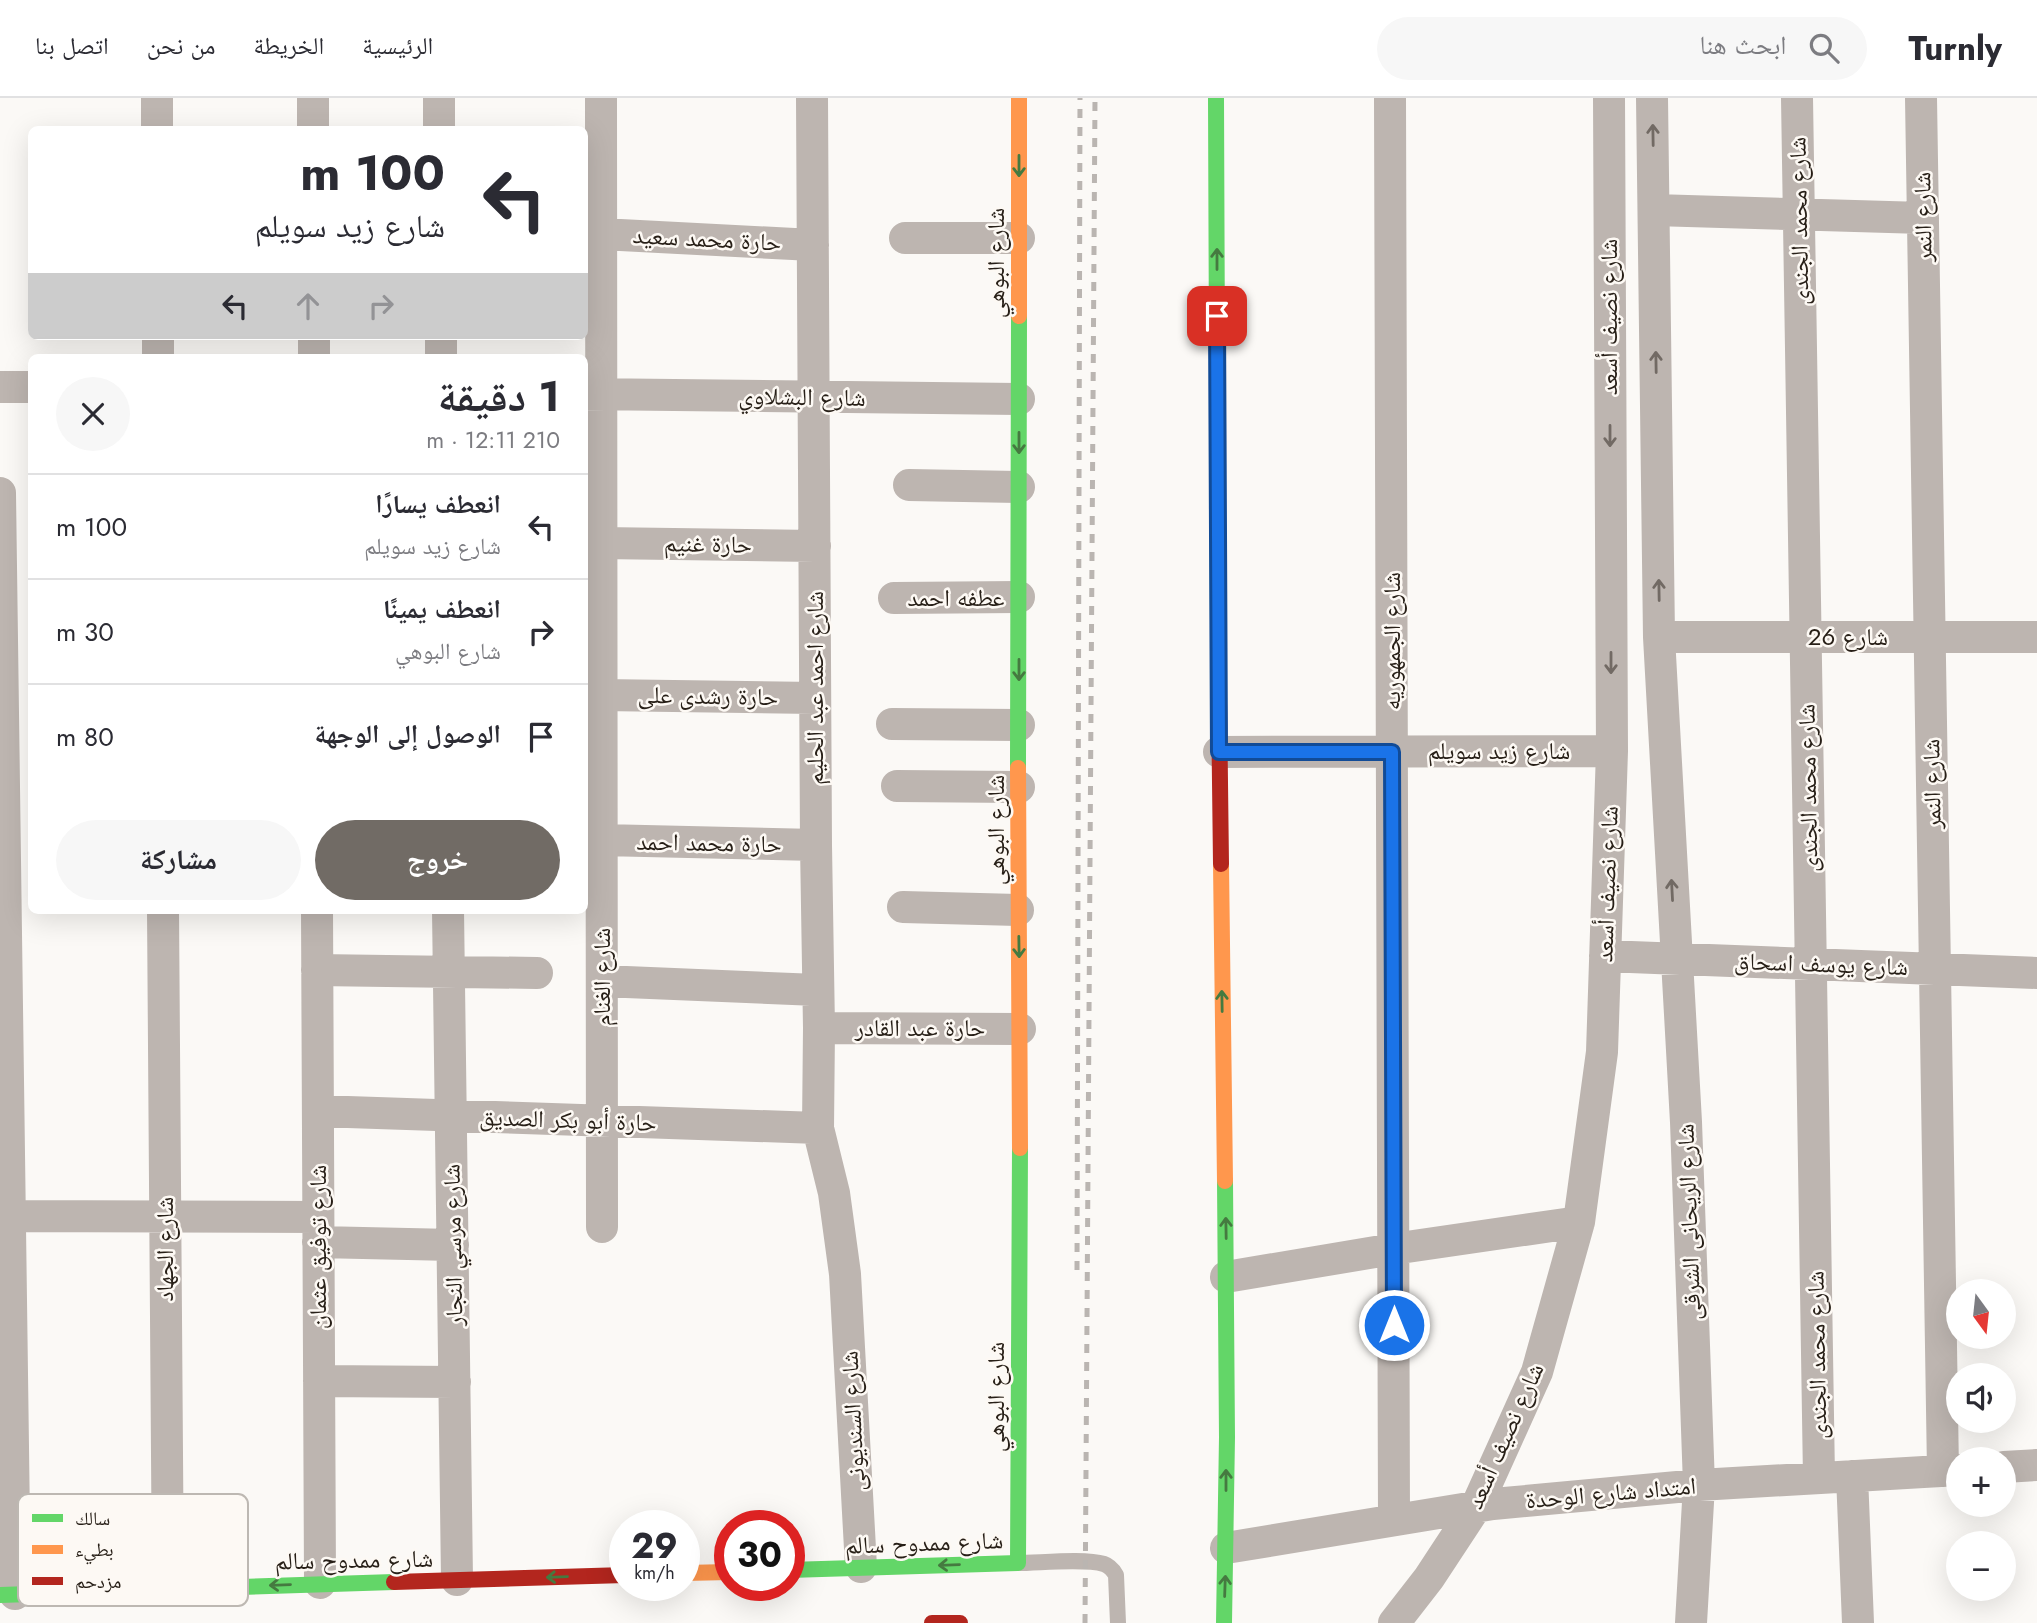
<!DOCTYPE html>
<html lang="ar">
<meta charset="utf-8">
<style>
body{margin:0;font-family:Jost,"Noto Naskh Arabic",sans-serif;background:#f7f7f7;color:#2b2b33;direction:rtl;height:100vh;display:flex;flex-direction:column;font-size:26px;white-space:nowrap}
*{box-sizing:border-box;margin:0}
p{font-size:23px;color:#7c7c81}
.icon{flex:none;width:38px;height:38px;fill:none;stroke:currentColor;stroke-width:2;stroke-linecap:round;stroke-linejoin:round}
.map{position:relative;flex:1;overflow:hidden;direction:ltr}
.details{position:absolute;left:28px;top:256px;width:560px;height:560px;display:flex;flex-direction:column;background:#fff;border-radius:10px;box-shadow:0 7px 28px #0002;direction:rtl}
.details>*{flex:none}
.banner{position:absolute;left:28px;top:28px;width:560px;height:214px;border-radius:10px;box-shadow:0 7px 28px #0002;direction:rtl;background:#fff;color:#2b2b33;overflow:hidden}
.needle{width:46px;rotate:165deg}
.controls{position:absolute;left:1946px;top:1181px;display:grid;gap:14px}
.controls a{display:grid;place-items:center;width:70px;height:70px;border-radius:50%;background:#fff;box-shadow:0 7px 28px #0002;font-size:35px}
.speed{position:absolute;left:609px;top:1412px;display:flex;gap:14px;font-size:35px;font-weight:700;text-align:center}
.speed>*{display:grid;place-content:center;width:91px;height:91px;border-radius:50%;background:#fff;box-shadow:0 7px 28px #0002;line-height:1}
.speed small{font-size:18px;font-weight:400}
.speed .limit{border:10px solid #d22;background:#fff;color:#111}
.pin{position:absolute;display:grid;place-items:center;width:60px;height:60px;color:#fff;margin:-30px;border-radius:14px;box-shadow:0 4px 10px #0006}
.me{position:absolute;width:77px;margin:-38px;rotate:0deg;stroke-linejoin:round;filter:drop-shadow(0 0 5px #0008)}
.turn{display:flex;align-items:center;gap:24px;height:147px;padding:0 28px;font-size:32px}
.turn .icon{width:91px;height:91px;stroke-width:2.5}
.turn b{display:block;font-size:49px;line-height:60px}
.lanes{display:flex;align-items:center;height:66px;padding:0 28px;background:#0003;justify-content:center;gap:35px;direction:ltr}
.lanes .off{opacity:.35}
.round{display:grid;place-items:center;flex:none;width:74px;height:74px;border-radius:37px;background:#f7f7f7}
.overview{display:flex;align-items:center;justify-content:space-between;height:119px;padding:0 28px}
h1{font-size:42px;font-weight:700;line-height:52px}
.cta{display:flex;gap:14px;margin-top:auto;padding:14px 28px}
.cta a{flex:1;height:80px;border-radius:42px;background:#716b65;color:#fff;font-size:28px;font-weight:700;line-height:80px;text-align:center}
.cta a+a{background:#f7f7f7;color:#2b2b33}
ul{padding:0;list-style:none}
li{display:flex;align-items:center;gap:21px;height:105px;padding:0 28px;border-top:2px solid #e1e1e2}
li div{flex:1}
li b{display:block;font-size:26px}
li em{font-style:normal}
header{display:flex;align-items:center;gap:42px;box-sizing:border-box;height:98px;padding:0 35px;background:#fff;border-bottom:2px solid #e1e1e2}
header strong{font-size:33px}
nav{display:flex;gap:38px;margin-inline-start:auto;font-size:24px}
.search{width:490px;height:63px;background:#f7f7f7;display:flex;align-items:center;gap:18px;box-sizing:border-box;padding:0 24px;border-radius:38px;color:#7c7c81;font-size:26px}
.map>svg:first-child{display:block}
</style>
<header>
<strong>Turnly</strong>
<div class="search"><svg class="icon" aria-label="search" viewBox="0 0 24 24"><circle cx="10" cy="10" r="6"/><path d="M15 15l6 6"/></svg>ابحث هنا</div>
<nav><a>الرئيسية</a><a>الخريطة</a><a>من نحن</a><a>اتصل بنا</a></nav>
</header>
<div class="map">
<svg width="2037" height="1525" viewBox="0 0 2037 1525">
<rect width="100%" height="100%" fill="#fbf9f6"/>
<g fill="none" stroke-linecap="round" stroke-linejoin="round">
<path stroke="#bdb5b0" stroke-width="16" d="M1018,1465C1039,1465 1085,1460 1104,1466C1110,1468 1113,1472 1116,1477L1118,1525"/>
<path stroke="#bdb5b0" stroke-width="32" d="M157,0V32
M313,0V32
M439,0V32
M601,0L602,1129
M812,0L816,747L819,930L818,1030L834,1095L845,1176L861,1469
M1390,0L1394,1422
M1652,0L1659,539L1686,1024L1699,1387L1691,1525
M1797,0L1819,1380
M1921,0L1943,1373
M1654,112L1923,120
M601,136L813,147
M905,140H1019
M158,238V259
M441,238V259
M314,259V238
M0,289H32
M584,296L1019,301
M909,387L1019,389
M0,395L15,1496
M601,445L815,448
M894,500L1019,499
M1659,539H2037
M601,597L815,600
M892,626L1019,627
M1219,654L1612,653
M897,688L1019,689
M602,742L816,747
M903,809L1018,812
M163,812L168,1491
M317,812L320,1485
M448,812L457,1482
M1605,858L2037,875
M317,872L537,875
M602,883L817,892
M819,930L1020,931
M318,1013L818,1030
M0,1118L318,1119
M318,1144L453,1147
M1226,1179L1393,1151L1579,1124
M319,1283L455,1284
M2004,1369L2037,1367
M1852,1378L1858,1525
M1226,1450L1493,1406L1699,1387L1958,1372
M1394,1525L1429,1480L1477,1407L1537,1274L1579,1124L1602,954L1612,653L1609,0"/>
<path stroke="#63d668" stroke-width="16" d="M1216,0L1218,521
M1018,670L1019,218
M789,1472L1018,1465L1020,1050
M0,1497L394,1484
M1224,1525L1227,1339L1225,1083"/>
<path stroke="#ff974d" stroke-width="16" d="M1019,218V0
M1018,670L1020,1050
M1221,766L1225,1083
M684,1475L730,1474"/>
<path stroke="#b3261e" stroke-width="16" d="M1218,521L1221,766
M394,1484L625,1477
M932,1525H960"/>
<path stroke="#bab5b1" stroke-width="5" stroke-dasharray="9 9" stroke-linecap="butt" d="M1077,1172L1080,0
M1085,1525L1095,0"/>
</g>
<defs><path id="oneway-shaft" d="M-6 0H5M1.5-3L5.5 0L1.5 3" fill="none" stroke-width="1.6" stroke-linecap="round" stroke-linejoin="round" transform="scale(1.75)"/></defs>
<g stroke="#726a64">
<use href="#oneway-shaft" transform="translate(1653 37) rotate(-91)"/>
<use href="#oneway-shaft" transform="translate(1656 264) rotate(-91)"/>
<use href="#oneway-shaft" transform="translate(1610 338) rotate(90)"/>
<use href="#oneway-shaft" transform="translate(1659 492) rotate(-91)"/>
<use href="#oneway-shaft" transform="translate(1611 565) rotate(90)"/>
<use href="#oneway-shaft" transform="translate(1672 792) rotate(-93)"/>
</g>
<g stroke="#457a40">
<use href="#oneway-shaft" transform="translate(1019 68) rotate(90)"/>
<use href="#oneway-shaft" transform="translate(1217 161) rotate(-90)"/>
<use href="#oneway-shaft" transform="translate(1019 345) rotate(90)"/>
<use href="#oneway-shaft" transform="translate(1019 572) rotate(90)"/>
<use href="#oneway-shaft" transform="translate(1019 849) rotate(89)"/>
<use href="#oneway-shaft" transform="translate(1222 903) rotate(-91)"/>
<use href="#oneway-shaft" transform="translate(1226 1130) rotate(-91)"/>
<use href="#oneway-shaft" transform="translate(1226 1382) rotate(-90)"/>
<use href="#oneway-shaft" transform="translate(949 1467) rotate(178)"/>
<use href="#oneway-shaft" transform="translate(557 1479) rotate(178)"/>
<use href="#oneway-shaft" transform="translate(280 1487) rotate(178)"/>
<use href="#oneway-shaft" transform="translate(1225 1488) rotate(-88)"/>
</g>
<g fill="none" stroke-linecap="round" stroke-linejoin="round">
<g stroke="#114b97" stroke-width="18">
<path id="route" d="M1217,218L1219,654H1392L1394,1227"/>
</g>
<use href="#route" stroke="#1a73e8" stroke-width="12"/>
</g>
<g text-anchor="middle" stroke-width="5" stroke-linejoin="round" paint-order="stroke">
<g font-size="24" fill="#271f17" stroke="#fdf9f4">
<text transform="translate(1923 119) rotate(-91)" y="8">شارع النمر</text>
<text transform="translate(1799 123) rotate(-91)" y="8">شارع محمد الجندى</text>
<text transform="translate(707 141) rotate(3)" y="8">حارة محمد سعيد</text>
<text transform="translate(996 165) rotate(-90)" y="8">شارع البوهي</text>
<text transform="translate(1609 219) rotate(-90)" y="8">شارع نصيف أسعد</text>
<text transform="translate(802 299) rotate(1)" y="8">شارع البشلاوي</text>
<text transform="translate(708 446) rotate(1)" y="8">حارة غنيم</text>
<text x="956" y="508">عطفه احمد</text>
<text x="1848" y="547">شارع 26</text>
<text transform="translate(1392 543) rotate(-90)" y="8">شارع الجمهوريه</text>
<text transform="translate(815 590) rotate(-90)" y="8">شارع احمد عبد الحليم</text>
<text transform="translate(708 598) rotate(1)" y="8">حارة رشدى على</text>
<text x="1499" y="661">شارع زيد سويلم</text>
<text transform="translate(1932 686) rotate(-91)" y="8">شارع النمر</text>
<text transform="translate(1808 690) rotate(-91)" y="8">شارع محمد الجندى</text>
<text transform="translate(996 732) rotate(-90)" y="8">شارع البوهي</text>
<text transform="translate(709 745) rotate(1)" y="8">حارة محمد احمد</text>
<text transform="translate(1607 786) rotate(-88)" y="8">شارع نصيف أسعد</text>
<text transform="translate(1821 866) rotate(2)" y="8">شارع يوسف اسحاق</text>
<text transform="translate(602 879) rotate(-90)" y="8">شارع الغنام</text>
<text x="920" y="938">حارة عبد القادر</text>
<text transform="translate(568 1022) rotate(2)" y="8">حارة أبو بكر الصديق</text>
<text transform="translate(1689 1124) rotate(-92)" y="8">شارع الريحانى الشرقى</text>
<text transform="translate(453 1147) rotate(-91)" y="8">شارع مرسي النجار</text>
<text transform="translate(318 1149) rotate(-90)" y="8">شارع توفيق عثمان</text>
<text transform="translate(165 1151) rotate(-90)" y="8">شارع الجهاد</text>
<text transform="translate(1817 1257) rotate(-91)" y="8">شارع محمد الجندى</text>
<text transform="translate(996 1299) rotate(-90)" y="8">شارع البوهي</text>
<text transform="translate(853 1323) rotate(-93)" y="8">شارع السنديونى</text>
<text transform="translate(1505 1338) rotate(-66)" y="8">شارع نصيف أسعد</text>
<text transform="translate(1611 1395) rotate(-5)" y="8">امتداد شارع الوحدة</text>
<text transform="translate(924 1445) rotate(-2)" y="8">شارع ممدوح سالم</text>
<text transform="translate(354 1462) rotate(-1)" y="8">شارع ممدوح سالم</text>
</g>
</g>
<rect x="18" y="1396" width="230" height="112" rx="10" fill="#fdf9f4" stroke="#bdb8b2" stroke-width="2"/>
<rect x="32" y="1416" width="31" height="8" fill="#63d668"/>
<rect x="32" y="1447" width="31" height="9" fill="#ff974d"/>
<rect x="32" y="1479" width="31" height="8" fill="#b3261e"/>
<g font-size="19" fill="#271f17">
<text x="75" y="1427">سالك</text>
<text x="75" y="1458">بطيء</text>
<text x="75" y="1490">مزدحم</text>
</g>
</svg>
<div class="controls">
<a><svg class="needle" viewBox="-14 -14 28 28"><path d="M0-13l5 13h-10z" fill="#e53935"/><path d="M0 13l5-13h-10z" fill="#7c7c81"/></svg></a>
<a><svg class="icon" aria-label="sound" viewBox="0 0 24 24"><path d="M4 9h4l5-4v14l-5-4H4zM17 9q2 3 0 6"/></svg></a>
<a>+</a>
<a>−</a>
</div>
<div class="speed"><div>29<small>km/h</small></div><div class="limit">30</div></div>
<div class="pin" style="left:1217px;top:218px;background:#d93025"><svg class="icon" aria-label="arrive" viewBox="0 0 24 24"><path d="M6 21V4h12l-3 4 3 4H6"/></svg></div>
<svg class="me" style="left:1394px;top:1227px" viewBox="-20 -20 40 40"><circle r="17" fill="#1a73e8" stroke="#fff" stroke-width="3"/><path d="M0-11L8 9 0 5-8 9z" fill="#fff"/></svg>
<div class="banner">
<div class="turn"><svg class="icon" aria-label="left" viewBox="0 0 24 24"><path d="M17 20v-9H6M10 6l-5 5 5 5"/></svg><div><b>100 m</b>شارع زيد سويلم</div></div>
<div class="lanes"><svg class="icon" aria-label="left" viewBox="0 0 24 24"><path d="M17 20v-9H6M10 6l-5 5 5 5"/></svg><svg class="icon off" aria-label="ahead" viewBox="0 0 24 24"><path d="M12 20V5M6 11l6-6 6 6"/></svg><svg class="icon off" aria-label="right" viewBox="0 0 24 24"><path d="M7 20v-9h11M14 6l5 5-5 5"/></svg></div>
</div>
<section class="details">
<div class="overview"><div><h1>1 دقيقة</h1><p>210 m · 12:11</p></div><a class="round"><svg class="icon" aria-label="close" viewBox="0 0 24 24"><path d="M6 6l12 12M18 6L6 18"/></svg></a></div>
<ul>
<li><svg class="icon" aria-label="left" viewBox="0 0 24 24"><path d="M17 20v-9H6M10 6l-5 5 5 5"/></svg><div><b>انعطف يسارًا</b><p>شارع زيد سويلم</p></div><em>100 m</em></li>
<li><svg class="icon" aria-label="right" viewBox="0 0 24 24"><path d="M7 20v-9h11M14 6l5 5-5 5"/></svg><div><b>انعطف يمينًا</b><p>شارع البوهي</p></div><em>30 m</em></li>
<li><svg class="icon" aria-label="arrive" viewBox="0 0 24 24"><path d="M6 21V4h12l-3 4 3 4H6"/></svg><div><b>الوصول إلى الوجهة</b></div><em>80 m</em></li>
</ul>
<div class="cta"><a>خروج</a><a>مشاركة</a></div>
</section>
</div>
